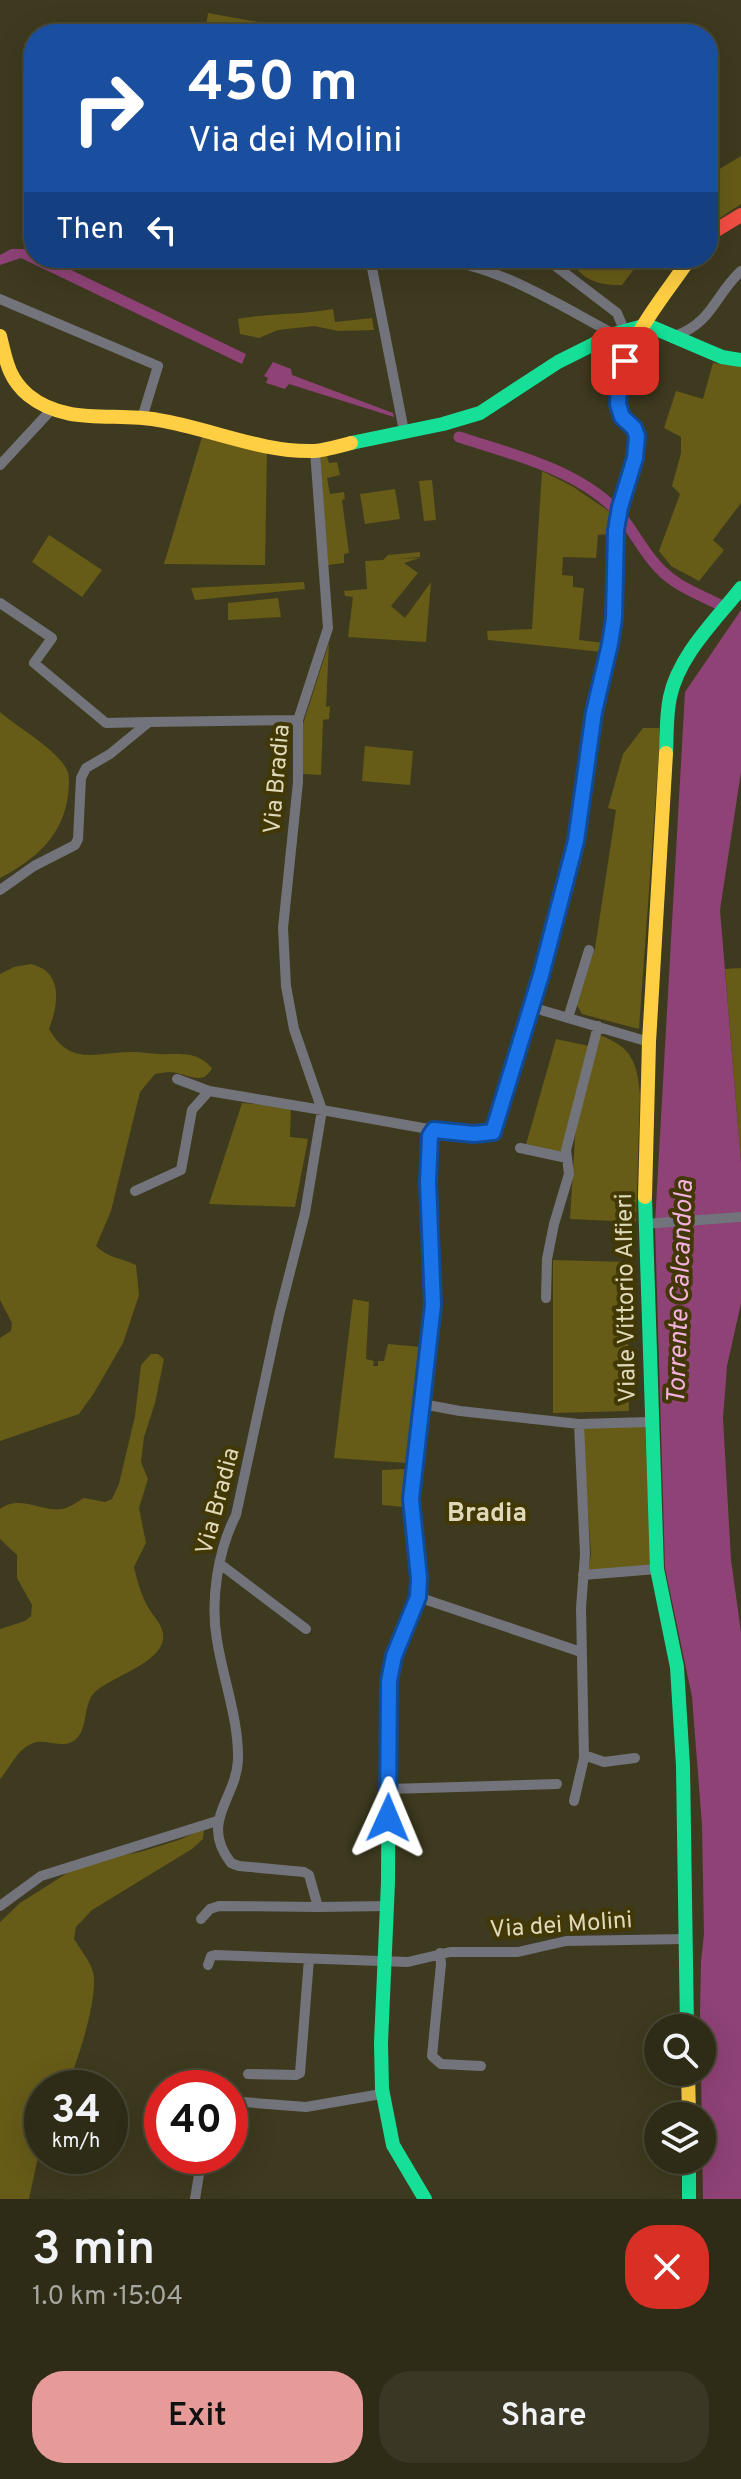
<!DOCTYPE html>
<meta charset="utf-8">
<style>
body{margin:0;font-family:Overpass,sans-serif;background:#3a3824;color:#f1f3f6;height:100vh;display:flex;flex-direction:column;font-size:30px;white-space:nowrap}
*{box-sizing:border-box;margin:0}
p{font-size:26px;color:#a7a7a1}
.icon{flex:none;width:44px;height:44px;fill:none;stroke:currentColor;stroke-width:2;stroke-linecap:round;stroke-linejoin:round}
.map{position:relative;height:2199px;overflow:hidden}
.side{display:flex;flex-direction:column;background:#2e2c17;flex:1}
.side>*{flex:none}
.banner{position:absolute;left:24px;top:24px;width:694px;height:244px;border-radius:32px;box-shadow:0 8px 32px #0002,0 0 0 2px #494836;background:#1a4fa0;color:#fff;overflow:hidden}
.tools{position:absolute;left:644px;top:2014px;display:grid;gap:16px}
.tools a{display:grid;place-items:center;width:72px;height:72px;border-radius:50%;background:#2e2c17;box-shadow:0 8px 32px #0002,0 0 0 2px #494836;font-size:40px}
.speed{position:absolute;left:24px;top:2070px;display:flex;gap:16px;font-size:40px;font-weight:700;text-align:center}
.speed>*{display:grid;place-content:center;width:104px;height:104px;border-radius:50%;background:#2e2c17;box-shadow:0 8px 32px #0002,0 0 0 2px #494836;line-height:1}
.speed small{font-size:20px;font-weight:400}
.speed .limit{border:12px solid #d22;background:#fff;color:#111}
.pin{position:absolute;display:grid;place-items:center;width:68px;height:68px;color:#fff;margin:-34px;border-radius:16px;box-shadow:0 4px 12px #0006}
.me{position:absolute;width:88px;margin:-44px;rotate:1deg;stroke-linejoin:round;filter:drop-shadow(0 0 6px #0008)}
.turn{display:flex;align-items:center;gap:28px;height:168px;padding:0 32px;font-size:36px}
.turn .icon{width:104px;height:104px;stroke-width:2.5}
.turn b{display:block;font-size:56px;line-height:68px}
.then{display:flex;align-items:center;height:76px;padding:0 32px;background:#0003;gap:16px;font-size:30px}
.round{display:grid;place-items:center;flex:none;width:84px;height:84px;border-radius:32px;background:#3a3824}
.head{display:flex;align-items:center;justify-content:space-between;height:136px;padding:0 32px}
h1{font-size:48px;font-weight:600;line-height:60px}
.cta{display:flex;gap:16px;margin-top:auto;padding:16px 32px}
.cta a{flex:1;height:92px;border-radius:32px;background:#e69b98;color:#111;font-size:32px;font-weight:600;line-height:92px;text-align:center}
.cta a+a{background:#3a3824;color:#f1f3f6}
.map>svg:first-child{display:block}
</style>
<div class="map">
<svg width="741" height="2199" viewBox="0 0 741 2199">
<rect width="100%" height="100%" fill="#3e3a1f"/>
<path fill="#665b17" d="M208,13L269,24L267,34H205Z
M741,156V204L708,226V176Z
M576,258H599C607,275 624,273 635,259L639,262L622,285C604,285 589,283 577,269L581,267Z
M333,309L335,322L372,318L374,330L338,331L314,326L278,330L259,338L240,334L238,319C269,313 301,315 333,309Z
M713,363L741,366V503L713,540L724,550L699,581L671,566L659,551L680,494L672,486L681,453V437L664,428L676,391L703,399Z
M202,437L267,451L265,565L164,564Z
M320,453L327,456L329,463L337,462L340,475L327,478L330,494L344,492L345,499L342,500L349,553L344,554V563L328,565Z
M542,471L572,486L613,514L611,534L598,535L596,558L563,557L562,575L573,576V587L584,588L579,640L605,643L602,652L488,640L487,631L532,629Z
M432,480L436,520L424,521L419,481Z
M395,489L400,519L365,524L360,494Z
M49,535L102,570L82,597L32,562Z
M420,552V557L397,559L420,558L404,563L418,573L391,606L405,618L431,582L426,642L348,637L353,597L345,596L344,591L367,589L365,561L383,560L388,555Z
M304,582L305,589L195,600L191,588Z
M278,598L281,617L228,620V603Z
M329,643L326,707L330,706L329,719L323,720L321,775L303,774V724Z
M0,712C18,728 57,749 67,770C70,777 69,787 68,795C63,836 36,859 0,878Z
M643,728H659L660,738L639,1029L582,1014L577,1005L595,948L616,810L608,808L623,754Z
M365,746L413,751L410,785L362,781Z
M31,964C37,966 44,968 48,973C62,988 55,1013 49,1029C71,1067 95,1052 131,1052C143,1052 155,1055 168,1054C187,1054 198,1053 212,1068C202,1088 186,1072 169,1072C165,1072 160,1073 155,1074L140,1092L111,1211L96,1246C108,1258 121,1258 136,1265L139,1295L123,1343L94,1393L79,1414L0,1441V1338L11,1331L12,1323L0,1300V974L14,967Z
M741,968V1163L725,969Z
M600,1035C632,1048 637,1061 640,1095L636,1222L570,1219L576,1122Z
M556,1039L589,1046L562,1152L525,1148Z
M242,1103L291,1107L290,1137L308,1139L295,1207L209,1204Z
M553,1260L627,1262L629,1411L553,1413Z
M353,1299L369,1302L366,1359L374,1361L373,1366H378V1361H384L388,1344L421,1347L418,1391L407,1463L334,1458Z
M151,1354H158L164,1359L155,1403L144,1437L141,1462L148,1479L139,1508L146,1543L134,1567C137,1580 141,1595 148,1607C154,1618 165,1626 163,1640C159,1663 114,1676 96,1691C82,1703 89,1729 75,1740C62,1750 47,1738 33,1743C16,1750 11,1767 0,1779V1629L25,1621L31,1616L32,1605L17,1578V1555L0,1539V1509C21,1493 45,1515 66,1508C72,1506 78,1501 84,1498L105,1502L112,1499L119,1484L135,1416L141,1365Z
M645,1426L651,1566L588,1571L591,1554L582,1428Z
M405,1469L404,1507L382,1505V1470Z
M201,1830H204L203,1839L192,1849L92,1910L76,1927L74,1939C80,1949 90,1961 93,1972C99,1997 77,2064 66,2088H42V2138L29,2199H0V1922L20,1903L83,1863L140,1852L179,1840Z"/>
<path fill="#8e4276" d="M11,249H28L34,252V258H46L246,354L242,364L21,258L0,265V255Z
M273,362L291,369L292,375L393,413L394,417L289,384L285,389L266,383L268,378L264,376Z
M741,610V772L720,910L741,1163V1303L727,1366L723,1418L731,1560L741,1632V2199H703L700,2012L701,1961L704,1934L702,1825L692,1697L665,1568L655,1224L685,692Z"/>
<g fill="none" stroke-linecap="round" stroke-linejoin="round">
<path stroke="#8e4276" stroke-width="11" d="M459,437C512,454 575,469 615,509C632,527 642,551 659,568C675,586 701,595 722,606"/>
<path stroke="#72737b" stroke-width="10" d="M370,258L404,431
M429,258C497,264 555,303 614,334
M545,258L617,313L625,332
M0,299L158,366L142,418
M675,336C713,322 714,296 741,271
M315,451L328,628L298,720V782L283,928L286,986L294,1029L322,1110L434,1130
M0,465L52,409
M0,603L52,638L34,663L106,723L149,722
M0,890L34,866L75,845L78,839L81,778L86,768L110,754L149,722L298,720
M531,1007L649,1042
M568,1018L589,950
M177,1079L209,1091L322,1110L305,1213L279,1315L236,1515C218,1550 210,1600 217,1640C223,1679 239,1720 238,1760C236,1800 199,1821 231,1863L239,1866L304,1872L309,1875L318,1907L388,1906
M520,1148L567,1158
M135,1191L181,1170L192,1110L209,1091
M644,1224L741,1217
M546,1298L547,1259L554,1224L569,1174L566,1150L598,1026
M422,1404L460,1411L579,1424L650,1422
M220,1564L306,1629
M583,1575L657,1569
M418,1597L581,1652
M584,1755L604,1762L635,1758
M389,1789L557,1784
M574,1801L584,1758L581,1608L585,1554L579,1424
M0,1906L41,1876L217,1821
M201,1919L210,1909L219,1906L318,1907
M440,1953L441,1964L432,2056L441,2064L481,2066
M208,1965L211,1956L215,1955L408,1962L450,1952H518L566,1941L685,1939
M248,2074L296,2075L300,2073L309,1959
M230,2101L306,2107L381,2094
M195,2199L202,2156"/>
<path stroke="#16e098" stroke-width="14" d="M351,443L443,424L480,413L558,362L614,334L647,325L722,357L741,360
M666,753C667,735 666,715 670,697C679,655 715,621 741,588
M527,1021L576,841L594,712L614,618L616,530L620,507L635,458L636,443
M645,1197L657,1569L677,1667L683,1766L687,2028
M689,2160V2199
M425,2199L393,2145L382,2089L381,2043L388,1882L389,1681L394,1656L418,1597L419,1578L411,1499L433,1305L428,1190"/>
<path stroke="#ffcf43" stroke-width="14" d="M0,336C6,360 8,378 28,395C66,426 114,412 158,420C209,428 262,453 315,451C326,450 339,446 351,443
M636,443C638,425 618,419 618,400C618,347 662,300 690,258
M645,1197L649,1042L666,753
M688,2072L689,2116"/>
<path stroke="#f24e42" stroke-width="14" d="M708,235L741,215
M428,1190L430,1136L434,1130L474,1134L493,1132L527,1021"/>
</g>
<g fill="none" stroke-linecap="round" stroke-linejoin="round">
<g stroke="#114b97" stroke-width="20">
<path id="route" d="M388,1818L389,1681L394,1656L418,1597L419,1578L411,1499L433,1305L428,1182L430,1136L434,1130L474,1134L493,1132L541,975L576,841L594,712L610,644L614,618L616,530L620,507L635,458L637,436L634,428L622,417L618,404L619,387L625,361"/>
</g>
<use href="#route" stroke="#1a73e8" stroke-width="14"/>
</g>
<g text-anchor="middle" stroke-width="8" stroke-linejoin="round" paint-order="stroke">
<g font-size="24" fill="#dfd9ba" stroke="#413805">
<text transform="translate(276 779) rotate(-85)" y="8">Via Bradia</text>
<text transform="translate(625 1298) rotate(-91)" y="8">Viale Vittorio Alfieri</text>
<text transform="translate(217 1501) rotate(-75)" y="8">Via Bradia</text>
<text transform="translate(561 1924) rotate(-4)" y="8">Via dei Molini</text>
</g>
<g font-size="26" font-style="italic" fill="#f3b0dd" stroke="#413805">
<text transform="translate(679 1292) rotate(-88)" y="9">Torrente Calcandola</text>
</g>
<g font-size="26" font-weight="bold" fill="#dfd9ba" stroke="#413805">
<text x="487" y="1521">Bradia</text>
</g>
</g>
</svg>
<div class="tools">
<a><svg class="icon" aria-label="search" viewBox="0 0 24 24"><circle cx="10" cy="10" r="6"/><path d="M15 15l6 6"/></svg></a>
<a><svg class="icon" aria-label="layers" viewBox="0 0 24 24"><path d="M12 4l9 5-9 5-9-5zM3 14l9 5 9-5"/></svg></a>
</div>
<div class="speed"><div>34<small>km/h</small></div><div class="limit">40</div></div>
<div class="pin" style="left:625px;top:361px;background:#d93025"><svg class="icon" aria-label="arrive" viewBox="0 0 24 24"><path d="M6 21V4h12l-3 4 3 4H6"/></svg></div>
<svg class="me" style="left:388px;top:1818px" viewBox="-20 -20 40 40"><path d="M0-17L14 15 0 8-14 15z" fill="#1a73e8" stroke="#fff" stroke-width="4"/></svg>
<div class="banner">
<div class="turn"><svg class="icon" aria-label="right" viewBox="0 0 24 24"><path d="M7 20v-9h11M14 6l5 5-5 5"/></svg><div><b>450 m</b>Via dei Molini</div></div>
<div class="then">Then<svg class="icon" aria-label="left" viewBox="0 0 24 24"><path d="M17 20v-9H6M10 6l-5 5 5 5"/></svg></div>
</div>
</div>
<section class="side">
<div class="head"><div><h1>3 min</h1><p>1.0 km · 15:04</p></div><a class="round" style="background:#d93025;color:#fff"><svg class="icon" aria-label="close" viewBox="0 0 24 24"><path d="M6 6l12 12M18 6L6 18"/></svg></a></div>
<div class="cta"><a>Exit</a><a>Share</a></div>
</section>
